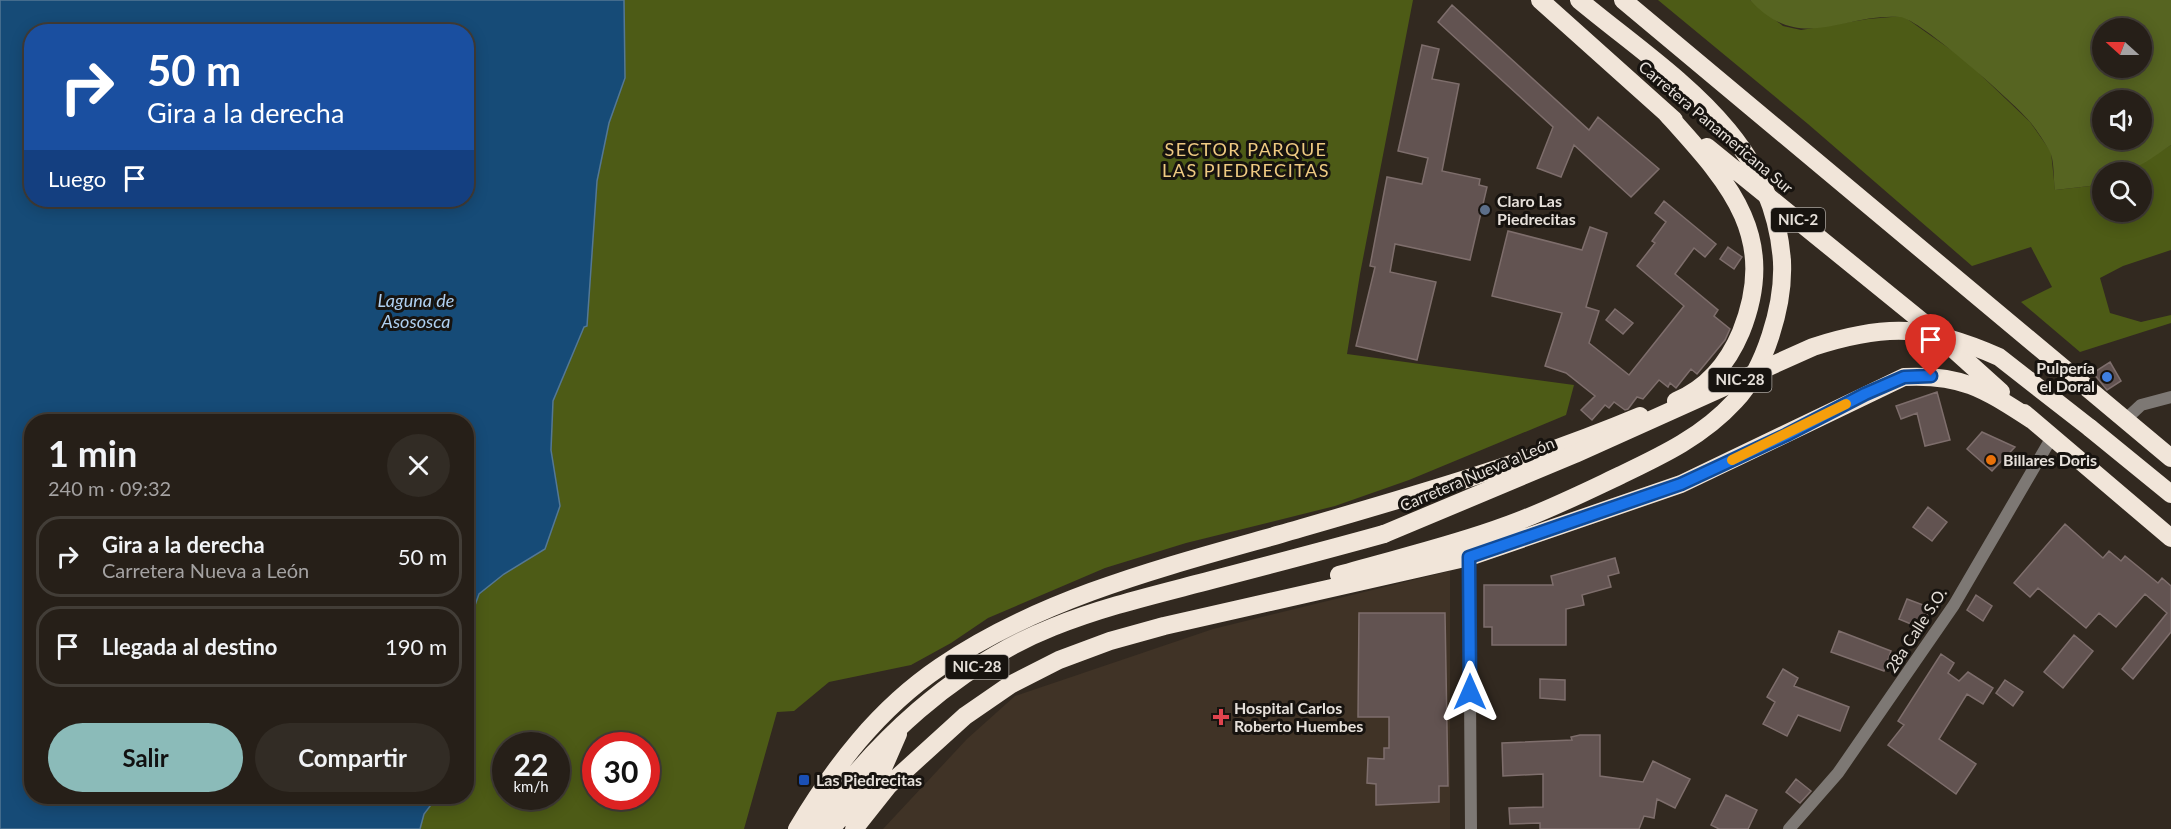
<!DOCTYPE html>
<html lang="es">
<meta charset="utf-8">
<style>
body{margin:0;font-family:Lato,sans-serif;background:#322c25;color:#f1f3f6;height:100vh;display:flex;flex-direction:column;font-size:22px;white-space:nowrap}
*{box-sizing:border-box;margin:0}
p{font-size:20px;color:#a4a2a2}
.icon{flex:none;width:33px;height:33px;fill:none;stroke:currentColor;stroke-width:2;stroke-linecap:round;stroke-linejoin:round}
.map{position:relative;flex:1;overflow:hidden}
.side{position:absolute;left:24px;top:414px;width:450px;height:390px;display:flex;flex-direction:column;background:#261f18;border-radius:24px;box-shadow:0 3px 15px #0003,0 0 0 2px #423d37}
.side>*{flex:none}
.top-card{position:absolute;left:24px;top:24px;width:450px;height:183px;border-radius:24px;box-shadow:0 3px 15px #0003,0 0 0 2px #423d37;background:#1a4fa0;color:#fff;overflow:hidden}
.needle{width:39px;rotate:291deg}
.buttons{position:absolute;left:2092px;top:18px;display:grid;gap:12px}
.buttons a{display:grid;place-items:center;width:60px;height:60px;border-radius:50%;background:#261f18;box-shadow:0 3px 15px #0003,0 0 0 2px #423d37;font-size:30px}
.speed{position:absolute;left:492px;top:732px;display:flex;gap:12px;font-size:30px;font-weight:700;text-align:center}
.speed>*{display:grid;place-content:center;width:78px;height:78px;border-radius:50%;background:#261f18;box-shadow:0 3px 15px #0003,0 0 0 2px #423d37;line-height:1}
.speed small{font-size:15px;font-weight:400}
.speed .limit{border:9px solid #d22;background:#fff;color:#111}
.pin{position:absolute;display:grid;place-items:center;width:51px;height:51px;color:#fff;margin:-62px -26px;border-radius:50% 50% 50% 0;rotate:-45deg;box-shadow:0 0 6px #0007}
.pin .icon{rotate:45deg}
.me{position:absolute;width:66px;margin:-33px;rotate:0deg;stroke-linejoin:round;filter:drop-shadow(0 0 4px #0008)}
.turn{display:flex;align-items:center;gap:21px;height:126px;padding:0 24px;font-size:27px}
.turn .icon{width:78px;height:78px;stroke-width:2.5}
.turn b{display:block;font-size:42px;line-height:51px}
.then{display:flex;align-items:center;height:57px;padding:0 24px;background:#0003;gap:12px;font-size:22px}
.round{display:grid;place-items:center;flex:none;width:63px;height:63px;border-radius:32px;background:#322c25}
.overview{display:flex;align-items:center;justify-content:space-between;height:102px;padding:0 24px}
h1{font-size:36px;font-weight:700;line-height:45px}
.primary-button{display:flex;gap:12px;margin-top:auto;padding:12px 24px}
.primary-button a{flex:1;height:69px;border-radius:36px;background:#8bbbb9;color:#111;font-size:24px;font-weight:700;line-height:69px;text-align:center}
.primary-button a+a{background:#322c25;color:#f1f3f6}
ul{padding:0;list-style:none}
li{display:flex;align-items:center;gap:18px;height:81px;margin:0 12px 9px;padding:0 12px;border:3px solid #423d37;border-radius:24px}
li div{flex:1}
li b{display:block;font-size:22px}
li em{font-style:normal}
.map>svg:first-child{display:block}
</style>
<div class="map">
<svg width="2171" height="829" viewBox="0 0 2171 829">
<rect width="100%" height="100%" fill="#322920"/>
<path fill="#403326" d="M1450,571V829H883L967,739L1015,696L1213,629Z"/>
<path fill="#4d5b16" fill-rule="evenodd" d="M624,0H1413L1360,274L1347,354L1574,385L1566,415L1409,480L1335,506L1186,543L1105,568L988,618L951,643L911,665L829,682L794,711L777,712L744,829H420L424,814L437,797L466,796L467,628L479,594L504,574L560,507L551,450L553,401L584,327L597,181L609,123L625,78ZM506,746H556V796H506ZM596,746H646V796H596Z
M1658,0H1750L1783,26L1801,30L1868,19L1903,16L1964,59L2030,122L2051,152L2055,190L2090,186L2103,181V212H2142V172H2126L2171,145V250L2123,266L2100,278L2110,313L2141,322L2171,315V323L2080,352L2021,302L2052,287L2031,247L1972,266L1808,124Z"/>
<path fill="#566421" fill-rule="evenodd" d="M1750,0H2171V145C2144,163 2137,172 2103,172V181L2090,186L2055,190C2053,178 2055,160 2049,150C2044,141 2037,131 2031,123C2017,105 1919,18 1900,17C1841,13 1801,55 1750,0ZM2103,28H2142V68H2103ZM2103,100H2142V140H2103Z"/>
<path fill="#164b77" stroke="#547895" stroke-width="1.5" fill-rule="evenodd" d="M0,0H624L625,78L609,123L597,181L587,326L584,327L553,401L551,450L560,506L545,549L504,574L479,594L467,628L466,422H32V796L437,797L424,814L420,829H0ZM32,32H466V200H32Z"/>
<path fill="#625351" stroke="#7e6e6c" stroke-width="1.5" d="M1452,5L1589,130L1598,117L1659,169L1631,197L1574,145L1561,177L1537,168L1553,127L1438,22Z
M1422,45L1439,49L1432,79L1459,84L1442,171L1480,179L1479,185L1487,187L1470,260L1395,244L1390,272L1436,282L1417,360L1356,346L1375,267L1370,266L1387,177L1422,184L1428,158L1398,151Z
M1664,201L1716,244L1705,257L1694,248L1675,274L1718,310L1714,316L1730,329L1725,340L1697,374L1691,369L1676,388L1670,383L1668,387L1659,380L1643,399L1637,397L1628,409L1625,410L1614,402L1609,408L1605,405L1592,420L1581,410L1595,396L1566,373L1545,366L1562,313L1492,296L1508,231L1582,250L1590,227L1607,233L1586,307L1599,311L1589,343L1629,375L1684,306L1637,266L1655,243L1652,241L1666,222L1655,213Z
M1728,247L1742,257L1734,269L1720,259Z
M1615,309L1633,323L1623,334L1606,320Z
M2110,362L2121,381L2107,390L2093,373Z
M1937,392L1950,440L1925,446L1917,413L1901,419L1896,406Z
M1982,432L2015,447L1992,471L1967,449Z
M1928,507L1947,522L1932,541L1913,527Z
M2065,524L2103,558L2109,551L2121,561L2125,556L2158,583L2162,578L2171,586V632L2133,679L2122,669L2167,613L2145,594L2116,627L2099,613L2086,628L2038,588L2030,597L2014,583Z
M1615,558L1619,573L1608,576L1611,587L1582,595L1584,605L1566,609V645H1492V627H1484V585H1553L1551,576Z
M1976,595L1992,606L1983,621L1967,610Z
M1907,599L1931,608L1923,629L1899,619Z
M1359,613H1445L1448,786H1439V802L1376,805V784L1367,783L1368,758L1384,759V748H1389V717H1358Z
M1839,631L1891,651L1884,671L1831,652Z
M2074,635L2093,651L2063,688L2044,672Z
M1941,654L1954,663L1948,673L1959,681L1968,672L1993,688L1983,704L1967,694L1939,739L1976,764L1956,794L1888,745L1904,725L1898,721Z
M1783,669L1798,678L1794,686L1849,707L1840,731L1798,715L1787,736L1763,724L1775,702L1767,697Z
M1540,679L1565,680V700L1540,698Z
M2005,680L2023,692L2013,706L1996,693Z
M1580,735H1600V776L1643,782L1653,761L1690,779L1675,808L1657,799L1654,818L1644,816L1639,829H1540V823L1510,824L1509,808L1543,807V774L1503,776L1502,743L1572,740L1571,737Z
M1796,779L1811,791L1800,803L1786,792Z
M1726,795L1757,810L1748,829H1719L1711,825Z"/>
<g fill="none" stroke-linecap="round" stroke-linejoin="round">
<path stroke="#7d7874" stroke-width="12" d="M2126,419L2141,405L2171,397
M1469,557L1471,829
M1789,829L1838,773L1954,605L2052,437"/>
<path stroke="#f1e5d9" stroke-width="18" d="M1540,0L1674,120
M1623,0L2171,458
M1666,113C1727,181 1780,234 1741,332C1728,363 1707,388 1676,401
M1707,147L1930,328L2001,392
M2024,413L2171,538
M2090,428L2171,494
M1339,575C1394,559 1451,546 1505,526C1545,512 1583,493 1621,475C1663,455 1703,436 1735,401C1765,369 1784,305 1782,262
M797,829C834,767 878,709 940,667C1041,598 1164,567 1281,534C1402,499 1523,465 1640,416
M813,829C872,743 955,666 1053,627C1100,608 1150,596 1200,583C1261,567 1323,551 1384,534
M831,829L884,766L898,734
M854,829L889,785L965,716L1010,685L1059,660L1110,641L1164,626L1469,557L1681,484L1904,377C1962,374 1984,389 2032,420"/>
<path stroke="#f1e5d9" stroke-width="18" d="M1579,0C1668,74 1774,135 1782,262
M1384,534L1575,454L1813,347C1887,323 1927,325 1999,357L2090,428"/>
</g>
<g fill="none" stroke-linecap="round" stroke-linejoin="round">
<g stroke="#114b97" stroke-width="15">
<path id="route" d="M1470,692L1469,557L1681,484L1786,435L1865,394L1904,377L1931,376"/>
</g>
<use href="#route" stroke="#1a73e8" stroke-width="10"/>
<path stroke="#f59e0b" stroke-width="10" d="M1732,460L1846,404"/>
</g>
<circle fill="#5c6f8a" stroke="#17130f" stroke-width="2" cx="1485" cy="210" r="6"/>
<circle fill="#3f7fe0" stroke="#17130f" stroke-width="2" cx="2107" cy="377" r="6"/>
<circle fill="#e8710a" stroke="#17130f" stroke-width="2" cx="1991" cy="460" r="6"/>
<path fill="#e0444e" stroke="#17130f" stroke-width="2" d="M1218 708h6v6h6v6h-6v6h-6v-6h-6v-6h6z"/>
<rect fill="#1a4fb4" stroke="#17130f" stroke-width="2" x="798" y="774" width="12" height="12" rx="3"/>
<g text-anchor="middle" stroke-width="6" stroke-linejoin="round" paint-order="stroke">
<g fill="#17130f" stroke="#a8a29d" stroke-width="1.5">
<rect x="1771" y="208" width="54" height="24" rx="4.5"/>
<rect x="1708.5" y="368" width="63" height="24" rx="4.5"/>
<rect x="945.5" y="655" width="63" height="24" rx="4.5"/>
</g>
<g font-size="15" font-weight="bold" fill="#e6e0da">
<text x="1798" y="225">NIC-2</text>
<text x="1740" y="385">NIC-28</text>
<text x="977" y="672">NIC-28</text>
</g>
<g font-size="16" fill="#e6e0da" stroke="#17130f">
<text transform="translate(1716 127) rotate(40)" y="6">Carretera Panamericana Sur</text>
<text transform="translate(1477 474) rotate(-23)" y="6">Carretera Nueva a León</text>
<text transform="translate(1916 630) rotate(-57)" y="6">28a Calle S.O.</text>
</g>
<g font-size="16" font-weight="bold" fill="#e6e0da" stroke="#17130f" text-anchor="start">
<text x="1497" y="207">Claro Las<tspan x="1497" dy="18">Piedrecitas</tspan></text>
<text x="2095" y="374" text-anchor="end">Pulpería<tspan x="2095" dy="18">el Doral</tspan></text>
<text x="2003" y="466">Billares Doris</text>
<text x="1234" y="714">Hospital Carlos<tspan x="1234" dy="18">Roberto Huembes</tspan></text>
<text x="816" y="786">Las Piedrecitas</text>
</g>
<g font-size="18" letter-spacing="1.5" fill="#efca82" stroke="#17130f">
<text x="1246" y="156">SECTOR PARQUE<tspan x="1246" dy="21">LAS PIEDRECITAS</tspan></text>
</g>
<g font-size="18" font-style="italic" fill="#afd0f1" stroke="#17130f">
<text x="416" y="307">Laguna de<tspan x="416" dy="21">Asososca</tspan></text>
</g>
</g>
</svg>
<div class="buttons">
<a><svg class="needle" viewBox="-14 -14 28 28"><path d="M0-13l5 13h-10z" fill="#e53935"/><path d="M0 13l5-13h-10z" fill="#a4a2a2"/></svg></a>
<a><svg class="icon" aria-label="sound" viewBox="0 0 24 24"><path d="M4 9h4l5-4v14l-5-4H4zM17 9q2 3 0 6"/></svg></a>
<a><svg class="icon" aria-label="search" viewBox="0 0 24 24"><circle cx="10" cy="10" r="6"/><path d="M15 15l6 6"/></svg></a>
</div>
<div class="speed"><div>22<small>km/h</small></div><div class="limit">30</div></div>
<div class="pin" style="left:1931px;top:376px;background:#d93025"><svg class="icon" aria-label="arrive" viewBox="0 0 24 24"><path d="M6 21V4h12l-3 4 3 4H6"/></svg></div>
<svg class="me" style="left:1470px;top:692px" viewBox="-20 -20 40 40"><path d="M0-17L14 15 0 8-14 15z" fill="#1a73e8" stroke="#fff" stroke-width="4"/></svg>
<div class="top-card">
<div class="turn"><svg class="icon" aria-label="right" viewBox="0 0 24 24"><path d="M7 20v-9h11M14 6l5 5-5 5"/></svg><div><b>50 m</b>Gira a la derecha</div></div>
<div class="then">Luego<svg class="icon" aria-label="arrive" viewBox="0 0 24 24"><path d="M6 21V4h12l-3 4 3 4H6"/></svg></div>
</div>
<section class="side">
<div class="overview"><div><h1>1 min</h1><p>240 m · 09:32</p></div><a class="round"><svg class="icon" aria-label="close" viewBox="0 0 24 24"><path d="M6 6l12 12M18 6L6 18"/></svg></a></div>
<ul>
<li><svg class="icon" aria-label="right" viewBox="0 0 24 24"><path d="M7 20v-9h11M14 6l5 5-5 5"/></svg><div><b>Gira a la derecha</b><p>Carretera Nueva a León</p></div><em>50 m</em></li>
<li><svg class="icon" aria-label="arrive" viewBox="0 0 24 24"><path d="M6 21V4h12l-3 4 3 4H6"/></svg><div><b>Llegada al destino</b></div><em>190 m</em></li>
</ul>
<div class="primary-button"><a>Salir</a><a>Compartir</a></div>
</section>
</div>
